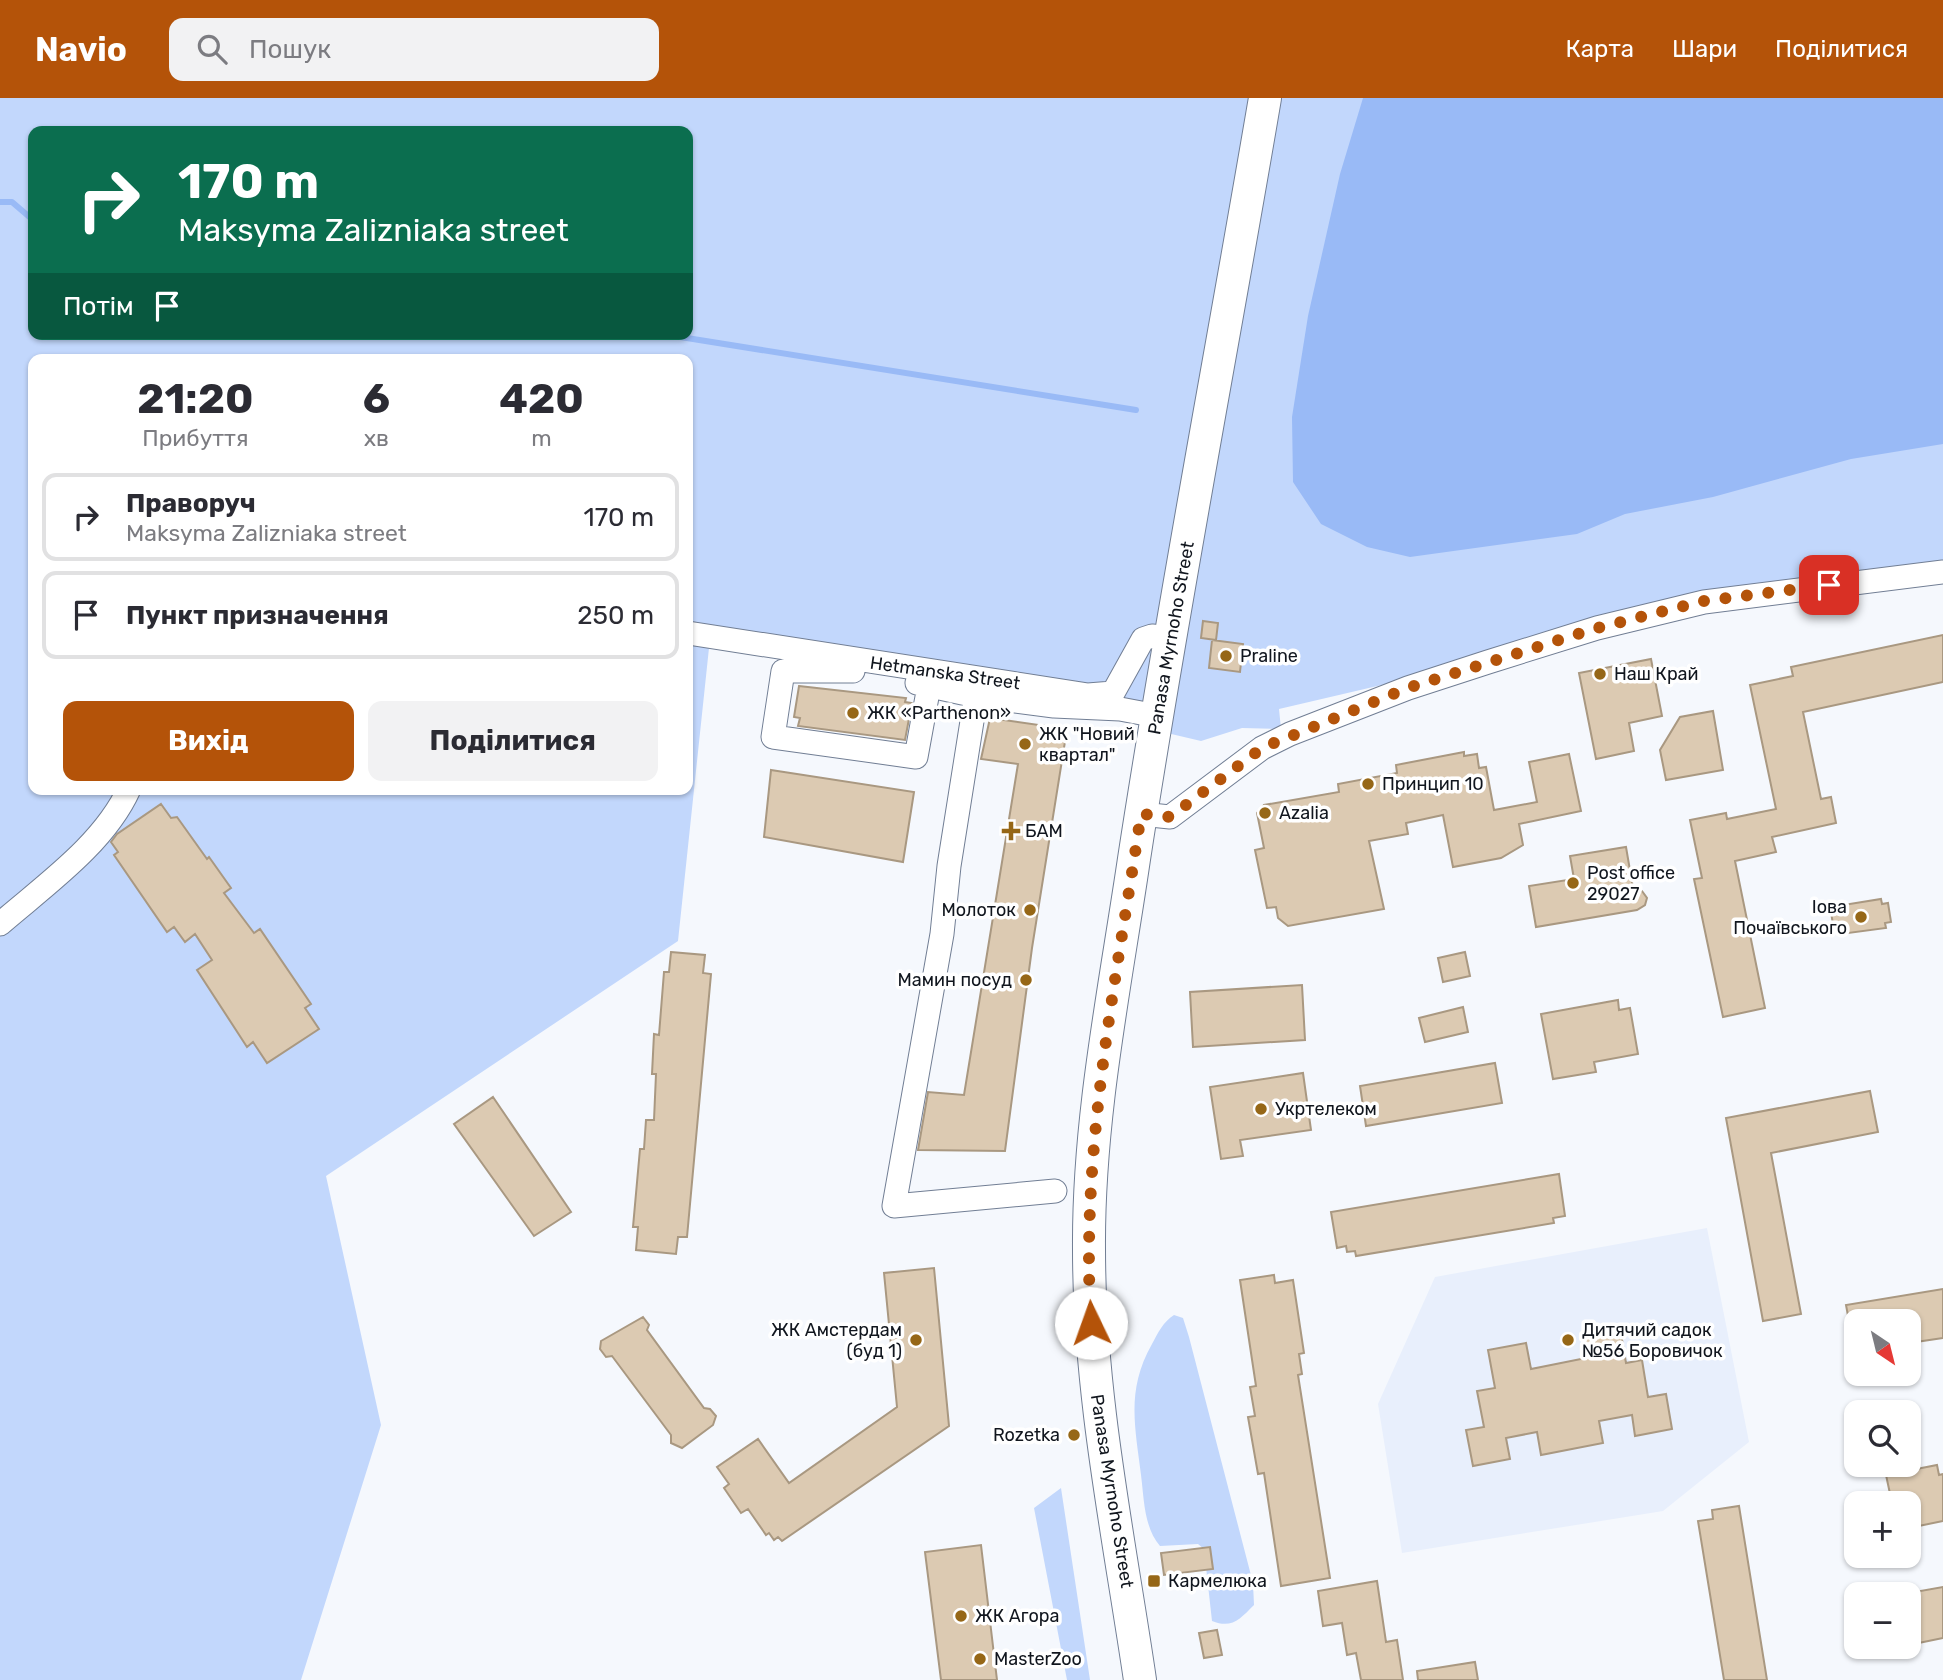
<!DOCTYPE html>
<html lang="uk">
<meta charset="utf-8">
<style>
body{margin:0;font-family:Rubik,sans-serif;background:#f2f2f3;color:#2b2b33;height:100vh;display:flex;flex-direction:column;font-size:26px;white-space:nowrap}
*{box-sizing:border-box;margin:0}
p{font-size:23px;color:#7c7c81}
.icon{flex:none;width:38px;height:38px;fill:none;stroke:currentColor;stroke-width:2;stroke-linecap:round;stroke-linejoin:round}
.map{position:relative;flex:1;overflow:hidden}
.panel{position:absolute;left:28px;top:256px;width:665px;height:441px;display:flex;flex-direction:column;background:#fff;border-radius:14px;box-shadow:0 2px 5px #0004}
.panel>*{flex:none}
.top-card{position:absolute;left:28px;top:28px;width:665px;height:214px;border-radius:14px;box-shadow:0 2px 5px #0004;background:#0b6e4f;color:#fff;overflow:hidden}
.needle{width:46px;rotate:145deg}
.buttons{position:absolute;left:1844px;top:1211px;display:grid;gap:14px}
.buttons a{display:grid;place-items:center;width:77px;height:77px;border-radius:14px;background:#fff;box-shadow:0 2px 5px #0004;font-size:35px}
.pin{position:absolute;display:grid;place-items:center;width:60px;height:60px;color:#fff;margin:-30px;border-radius:14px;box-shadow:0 4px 10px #0006}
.me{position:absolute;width:77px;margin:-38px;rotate:357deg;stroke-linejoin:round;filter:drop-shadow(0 0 5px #0008)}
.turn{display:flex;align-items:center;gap:24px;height:147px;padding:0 35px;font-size:32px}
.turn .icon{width:91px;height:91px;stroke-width:2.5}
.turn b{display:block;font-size:49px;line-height:60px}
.then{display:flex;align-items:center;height:66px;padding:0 35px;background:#0003;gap:14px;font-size:26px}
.eta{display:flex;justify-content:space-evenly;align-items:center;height:119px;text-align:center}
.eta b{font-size:42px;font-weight:700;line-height:49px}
.cta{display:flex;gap:14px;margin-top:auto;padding:14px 35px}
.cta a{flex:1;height:80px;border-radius:14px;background:#b45309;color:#fff;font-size:28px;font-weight:700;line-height:80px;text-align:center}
.cta a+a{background:#f2f2f3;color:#2b2b33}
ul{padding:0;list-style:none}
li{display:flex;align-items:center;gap:21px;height:88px;margin:0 14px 10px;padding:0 21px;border:4px solid #e1e1e2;border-radius:14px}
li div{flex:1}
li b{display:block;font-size:26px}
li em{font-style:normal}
header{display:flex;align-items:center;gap:42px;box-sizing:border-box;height:98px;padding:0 35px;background:#b45309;color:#fff}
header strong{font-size:33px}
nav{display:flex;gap:38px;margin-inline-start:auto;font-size:24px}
.search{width:490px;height:63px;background:#f2f2f3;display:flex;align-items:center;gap:18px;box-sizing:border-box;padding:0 24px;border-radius:14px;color:#7c7c81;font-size:26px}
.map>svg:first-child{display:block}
</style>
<header>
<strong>Navio</strong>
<div class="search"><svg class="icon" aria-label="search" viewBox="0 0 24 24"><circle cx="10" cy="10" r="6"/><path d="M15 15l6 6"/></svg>Пошук</div>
<nav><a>Карта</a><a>Шари</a><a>Поділитися</a></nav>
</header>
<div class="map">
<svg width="1943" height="1582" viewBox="0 0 1943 1582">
<rect width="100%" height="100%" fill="#f5f8fd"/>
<path fill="#e8effc" d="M1707,1130L1749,1344L1663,1413L1402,1455L1378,1306L1435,1179Z"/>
<path fill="#c2d7fc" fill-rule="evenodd" d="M0,0H1256L1150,607L711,531L678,843L326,1078L381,1327L301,1582H0ZM33,33H688V236H33ZM33,261H688V691H33Z
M1275,0H1943V465L1878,471L1279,611L1281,631L1242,630L1201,643L1167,635Z
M1174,1217L1183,1220L1189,1239L1253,1485L1254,1507C1240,1521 1232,1531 1212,1523L1204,1451L1198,1446L1160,1448C1144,1430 1144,1400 1141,1377C1135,1328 1126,1292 1152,1246C1158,1235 1163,1224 1174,1217Z
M1061,1390L1090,1582H1067L1034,1410Z"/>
<path fill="#99baf6" d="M1363,0H1943V346L1851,361L1713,399L1625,416L1577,436L1410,459L1367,449L1321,426L1293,384L1292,319L1308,218L1340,76Z"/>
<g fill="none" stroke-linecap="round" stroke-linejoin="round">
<path stroke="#99baf6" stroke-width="6" d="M0,104H12L33,122
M662,236L1136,312"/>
</g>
<path fill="#dccab2" stroke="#a99881" stroke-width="2" d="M1203,523L1218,525L1216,542L1201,540Z
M1943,537V584L1803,614L1821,701L1831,699L1836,725L1772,739L1776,754L1735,763L1765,910L1723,919L1694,781L1702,780L1690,722L1726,715L1727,721L1776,711L1750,587L1793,578L1791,569Z
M1212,542L1243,546L1240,574L1209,570Z
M1651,561L1662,618L1629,625L1634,653L1596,661L1579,575Z
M799,588L906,600L905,604L912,605L905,642L798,628L800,620L794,619Z
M1713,613L1723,672L1666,682L1660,652L1680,619Z
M990,620L1067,631L1032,850L1005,1053L918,1052L928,994L964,997L1018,666L981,661Z
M1464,654V658L1477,656L1479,670L1486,669L1494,712L1537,704L1529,664L1569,656L1581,713L1519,726L1523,747L1501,760L1453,769L1443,717L1406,725L1408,736L1369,743L1384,811L1288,828L1278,820L1276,809L1267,810L1255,752L1264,750L1257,715L1264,707L1339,694L1338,686L1397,675L1396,667Z
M771,672L914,694L903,764L764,739Z
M161,706L171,720L177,719L207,761L209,759L231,790L224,795L254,835L260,831L311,906L305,910L319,931L267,965L253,944L247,949L197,872L212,862L195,836L185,844L174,829L167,834L114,757L118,754L111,744L117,736Z
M1626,749L1633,790L1642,793L1647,800L1645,807L1637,812L1536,829L1529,788L1574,781L1570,758Z
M1881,801L1882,806L1888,805L1891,824L1885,825L1886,830L1841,836L1840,832L1834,833L1831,814L1837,813V808Z
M671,854L705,857L703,875L711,876L687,1139H678L676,1156L636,1152L638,1129H633L640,1051H644L646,1022H654L656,976H652L654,936L659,937L664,874H669Z
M1465,854L1470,878L1443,884L1438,860Z
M1302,887L1305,942L1193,949L1190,894Z
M1618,902L1619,912L1630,910L1638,956L1594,964L1596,974L1553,981L1541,916Z
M1463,909L1468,934L1425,944L1419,920Z
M1495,965L1502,1005L1366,1028L1360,988Z
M1303,975L1311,1032L1240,1042L1243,1058L1221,1061L1210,989Z
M1870,993L1878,1034L1771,1055L1801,1216L1763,1223L1726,1020Z
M493,999L571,1114L534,1138L454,1026Z
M1559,1076L1565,1118L1553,1120L1554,1125L1356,1158L1355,1153L1347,1154L1346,1148L1337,1150L1331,1114Z
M934,1170L949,1328L782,1443L778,1439L774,1442L769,1435L766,1437L748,1411L741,1415L724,1390L729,1386L717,1369L758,1341L789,1385L897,1309L884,1175Z
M1274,1177L1275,1185L1293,1182L1304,1255L1299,1256L1302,1276L1298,1277L1330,1480L1281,1488L1264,1375L1258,1376L1248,1319L1255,1318L1250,1289L1256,1288L1240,1182Z
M1943,1191V1240L1909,1245V1223H1849L1846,1207Z
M643,1219L649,1227L647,1232L704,1310L710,1311L716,1318L713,1327L682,1350L671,1345V1337L612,1258L606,1259L600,1251L601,1243Z
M1620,1230L1626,1265L1642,1262L1648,1299L1666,1296L1672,1331L1635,1338L1632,1317L1599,1323L1603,1345L1541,1357L1537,1334L1506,1340L1510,1361L1473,1368L1466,1332L1484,1329L1477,1293L1495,1290L1488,1252L1526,1245L1531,1271L1586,1260L1582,1237Z
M1937,1367L1939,1377L1943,1376V1423L1909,1430V1405H1892L1886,1377Z
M1739,1408L1767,1582H1724L1698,1423L1713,1421L1712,1412Z
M981,1447L997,1582H941L925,1454Z
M1210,1449L1213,1471L1164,1477L1161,1455Z
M1377,1483L1386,1544L1397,1542L1403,1582H1361L1356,1555L1347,1557L1342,1525L1323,1528L1318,1493Z
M1943,1489V1540L1909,1547V1495Z
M1217,1532L1222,1557L1204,1560L1199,1535Z
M1475,1564L1478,1582H1418L1417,1573Z"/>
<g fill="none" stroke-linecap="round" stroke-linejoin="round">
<g stroke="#717e94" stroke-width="25">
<path id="street" d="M688,535L1088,597L1113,595L1143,541L1152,538L1172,540
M853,573H783L773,639L916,659L929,588
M917,585L976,598
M1141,716L1170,719L1262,650L1290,636L1408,590L1488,564L1597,530L1704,504L1943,474
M0,826C45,787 104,746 129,691
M1055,1093L894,1108L942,836L949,768L976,598L1054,608L1120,611L1157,618"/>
</g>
<g stroke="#717e94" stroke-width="34">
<path id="secondary" d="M1140,1582C1119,1439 1089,1297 1089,1151C1088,1020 1115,890 1134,761C1173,506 1222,253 1265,0"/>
</g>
<use href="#street" stroke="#fff" stroke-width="23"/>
<use href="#secondary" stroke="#fff" stroke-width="32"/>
</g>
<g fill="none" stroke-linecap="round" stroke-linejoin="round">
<path stroke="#b45309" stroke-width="12" stroke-dasharray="0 21.6" d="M1091,1225C1080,1053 1116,885 1141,716L1170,719L1262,650L1408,590L1597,530L1704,503L1829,487"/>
</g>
<g fill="#966717" stroke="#fff" stroke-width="2.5">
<circle cx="1226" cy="558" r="7"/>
<circle cx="1600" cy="576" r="7"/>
<circle cx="853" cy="615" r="7"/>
<circle cx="1025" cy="646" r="7"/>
<circle cx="1368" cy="686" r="7"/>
<circle cx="1265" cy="715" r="7"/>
<path d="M1007.5 722.5h7v7h7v7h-7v7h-7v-7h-7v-7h7z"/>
<circle cx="1573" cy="785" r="7"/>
<circle cx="1030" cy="812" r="7"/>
<circle cx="1861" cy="819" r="7"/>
<circle cx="1026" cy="882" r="7"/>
<circle cx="1261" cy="1011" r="7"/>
<circle cx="916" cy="1242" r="7"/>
<circle cx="1568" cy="1242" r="7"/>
<circle cx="1074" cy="1337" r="7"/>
<rect x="1147" y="1476" width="14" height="14" rx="3.5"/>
<circle cx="961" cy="1518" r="7"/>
<circle cx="980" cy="1561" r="7"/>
</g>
<g text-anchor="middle" stroke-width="7" stroke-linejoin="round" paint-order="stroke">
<g font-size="18" fill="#11161e" stroke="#fff">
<text transform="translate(1171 540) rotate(-80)" y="6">Panasa Myrnoho Street</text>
<text transform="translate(945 575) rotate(8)" y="6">Hetmanska Street</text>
<text transform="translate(1112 1393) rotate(81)" y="6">Panasa Myrnoho Street</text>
</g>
<g font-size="18" fill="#11161e" stroke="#fff" text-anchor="start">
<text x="1240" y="564">Praline</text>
<text x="1614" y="582">Наш Край</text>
<text x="867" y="621">ЖК «Parthenon»</text>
<text x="1039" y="642">ЖК "Новий<tspan x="1039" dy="21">квартал"</tspan></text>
<text x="1382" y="692">Принцип 10</text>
<text x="1279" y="721">Azalia</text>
<text x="1025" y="739">БАМ</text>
<text x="1587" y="781">Post office<tspan x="1587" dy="21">29027</tspan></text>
<text x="1847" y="815" text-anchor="end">Іова<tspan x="1847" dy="21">Почаївського</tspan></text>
<text x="1016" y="818" text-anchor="end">Молоток</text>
<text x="1012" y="888" text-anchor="end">Мамин посуд</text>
<text x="1275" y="1017">Укртелеком</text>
<text x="902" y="1238" text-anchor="end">ЖК Амстердам<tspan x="902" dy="21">(буд 1)</tspan></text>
<text x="1582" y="1238">Дитячий садок<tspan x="1582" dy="21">№56 Боровичок</tspan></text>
<text x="1060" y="1343" text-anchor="end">Rozetka</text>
<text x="1168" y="1489">Кармелюка</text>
<text x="975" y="1524">ЖК Агора</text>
<text x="994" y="1567">MasterZoo</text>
</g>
</g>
</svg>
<div class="buttons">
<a><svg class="needle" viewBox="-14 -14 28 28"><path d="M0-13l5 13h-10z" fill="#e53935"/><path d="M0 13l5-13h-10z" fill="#7c7c81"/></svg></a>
<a><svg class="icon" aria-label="search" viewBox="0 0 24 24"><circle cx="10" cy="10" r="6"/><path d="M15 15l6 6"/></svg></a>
<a>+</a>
<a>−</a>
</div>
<div class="pin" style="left:1829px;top:487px;background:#d93025"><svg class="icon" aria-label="arrive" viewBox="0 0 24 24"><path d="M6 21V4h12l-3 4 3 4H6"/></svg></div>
<svg class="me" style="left:1091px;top:1225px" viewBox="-20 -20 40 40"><circle r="19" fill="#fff"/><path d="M0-13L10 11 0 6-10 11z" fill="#b45309"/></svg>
<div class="top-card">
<div class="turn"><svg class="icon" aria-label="right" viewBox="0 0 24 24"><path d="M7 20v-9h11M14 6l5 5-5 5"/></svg><div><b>170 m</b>Maksyma Zalizniaka street</div></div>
<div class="then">Потім<svg class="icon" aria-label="arrive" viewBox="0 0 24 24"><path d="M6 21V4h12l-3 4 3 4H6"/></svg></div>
</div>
<section class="panel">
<div class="eta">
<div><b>21:20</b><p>Прибуття</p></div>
<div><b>6</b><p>хв</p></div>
<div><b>420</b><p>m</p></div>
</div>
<ul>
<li><svg class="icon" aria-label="right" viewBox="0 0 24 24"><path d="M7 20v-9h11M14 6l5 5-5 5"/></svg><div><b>Праворуч</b><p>Maksyma Zalizniaka street</p></div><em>170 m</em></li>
<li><svg class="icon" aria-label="arrive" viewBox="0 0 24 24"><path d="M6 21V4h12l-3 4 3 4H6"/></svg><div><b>Пункт призначення</b></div><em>250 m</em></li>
</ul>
<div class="cta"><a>Вихід</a><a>Поділитися</a></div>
</section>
</div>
